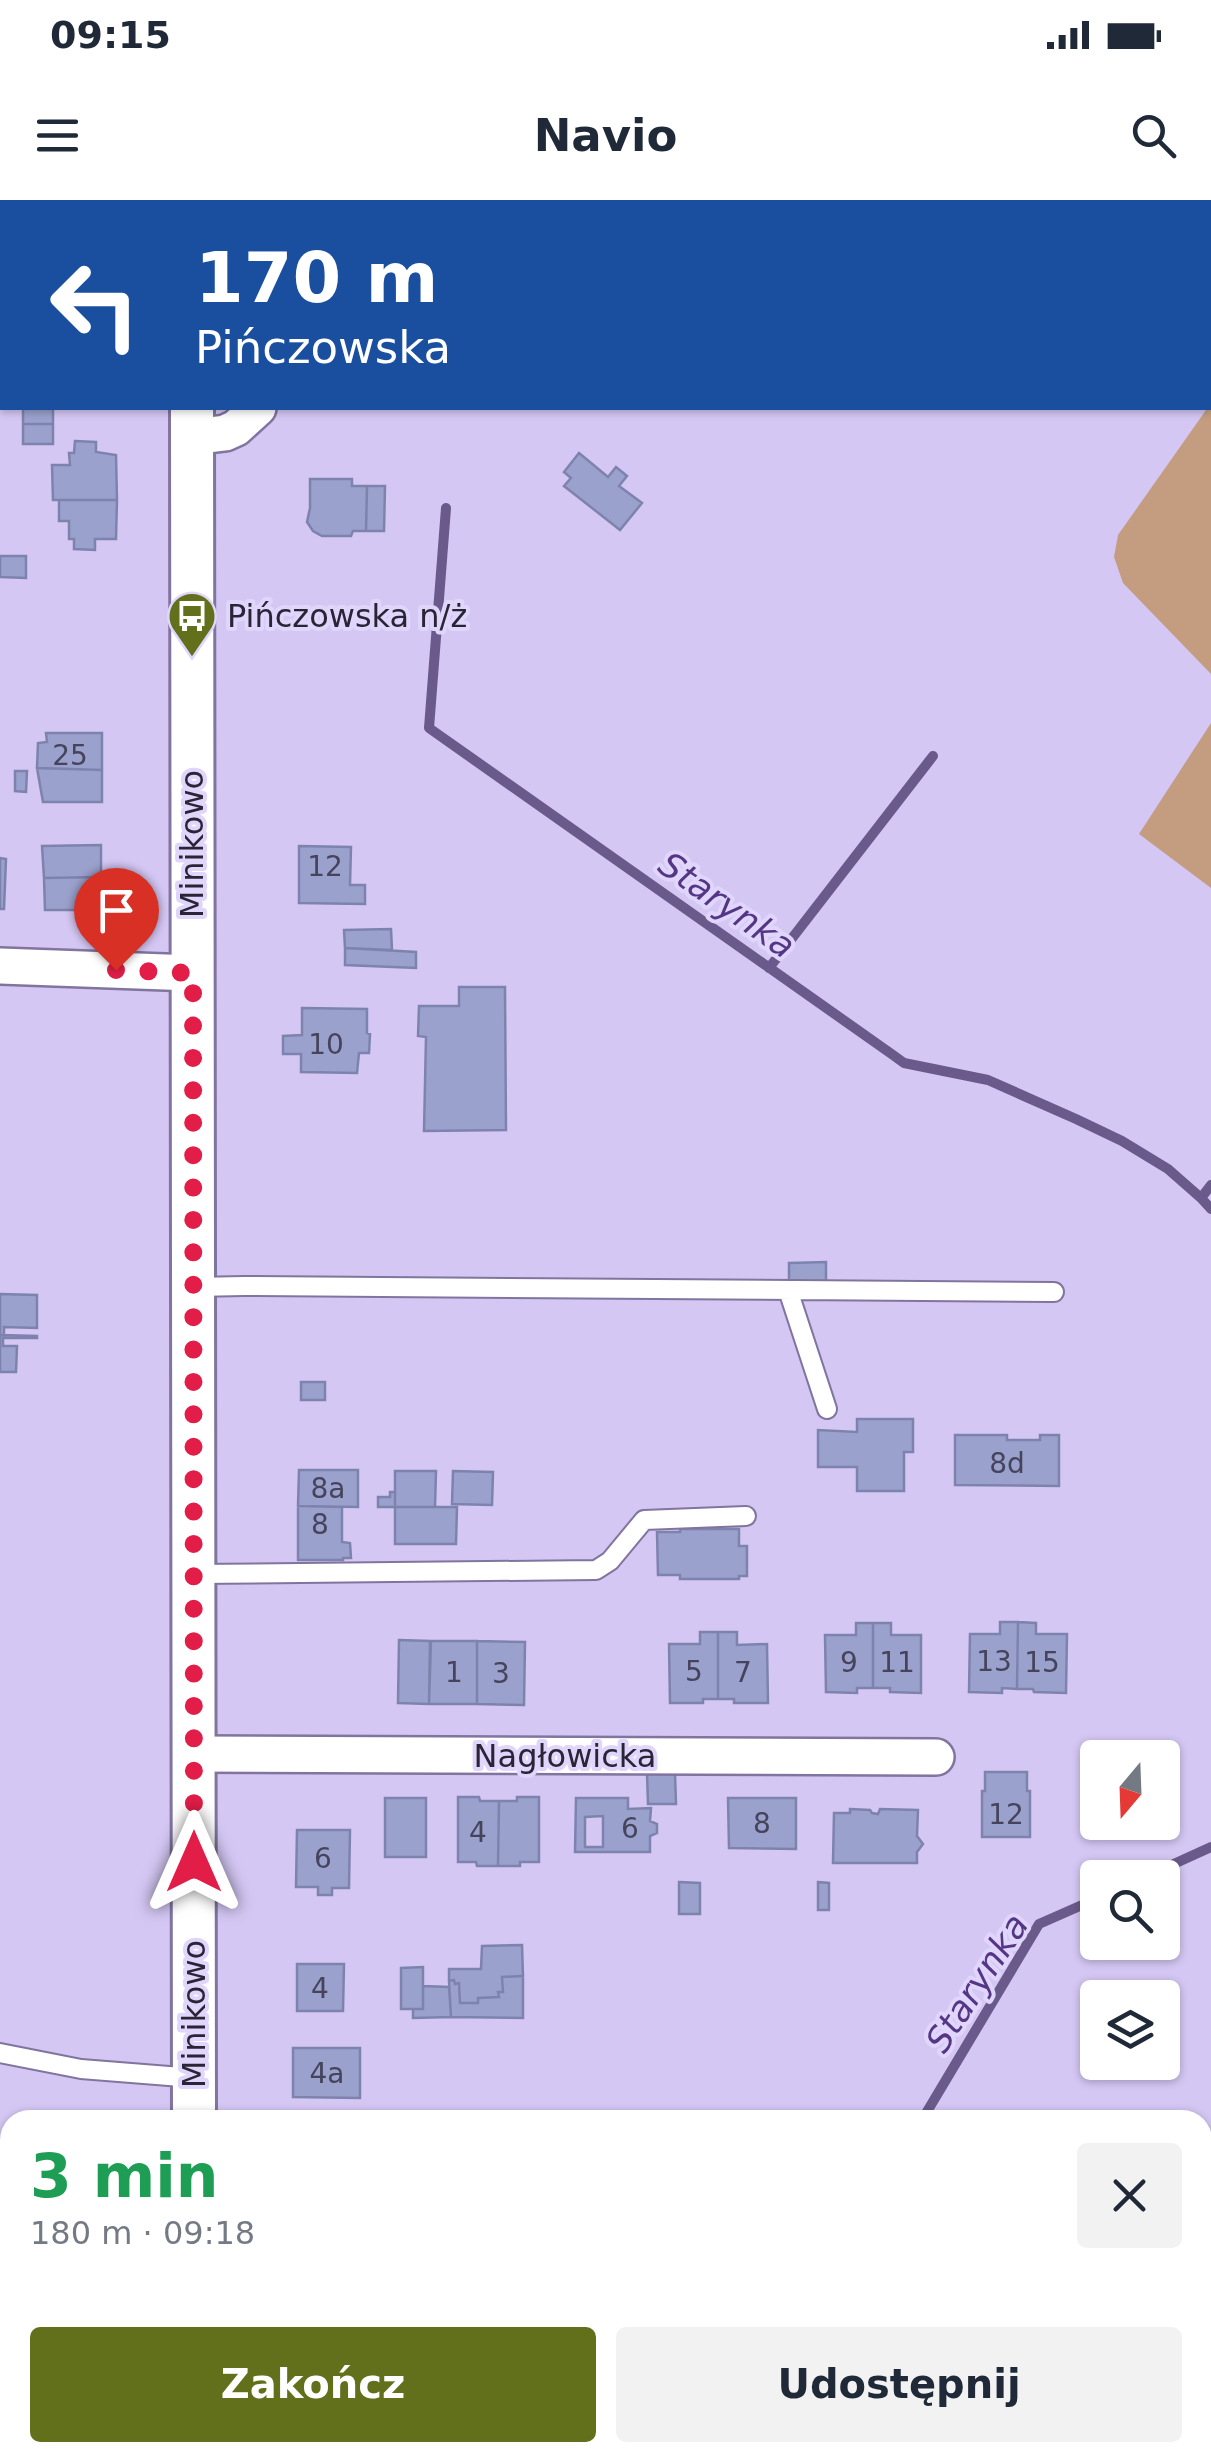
<!DOCTYPE html>
<html lang="pl">
<meta charset="utf-8">
<style>
body{margin:0;font-family:"DejaVu Sans",sans-serif;background:#f2f2f3;color:#1f2937;height:100vh;display:flex;flex-direction:column;font-size:38px;white-space:nowrap}
*{box-sizing:border-box;margin:0}
p{font-size:32px;color:#747a83}
.icon{flex:none;width:55px;height:55px;fill:none;stroke:currentColor;stroke-width:2;stroke-linecap:round;stroke-linejoin:round}
.map{position:relative;flex:1;overflow:hidden}
.details{position:absolute;left:0px;top:1910px;width:1212px;height:352px;display:flex;flex-direction:column;background:#fff;border-radius:30px 30px 0 0;box-shadow:0 2px 8px #0004}
.details>*{flex:none}
.banner{position:absolute;left:0px;top:0px;width:1212px;height:210px;box-shadow:0 2px 8px #0004;background:#1a4fa0;color:#fff;overflow:hidden}
.needle{width:65px;rotate:199deg}
.fabs{position:absolute;left:1080px;top:1540px;display:grid;gap:20px}
.fabs a{display:grid;place-items:center;width:100px;height:100px;border-radius:10px;background:#fff;box-shadow:0 2px 8px #0004;font-size:50px}
.pin{position:absolute;display:grid;place-items:center;width:85px;height:85px;color:#fff;margin:-102px -42px;border-radius:50% 50% 50% 0;rotate:-45deg;box-shadow:0 0 10px #0007}
.pin .icon{rotate:45deg}
.me{position:absolute;width:110px;margin:-55px;rotate:0deg;stroke-linejoin:round;filter:drop-shadow(0 0 8px #0008)}
.turn{display:flex;align-items:center;gap:35px;height:210px;padding:0 30px;font-size:45px}
.turn .icon{width:130px;height:130px;stroke-width:2.5}
.turn b{display:block;font-size:70px;line-height:85px}
.round{display:grid;place-items:center;flex:none;width:105px;height:105px;border-radius:10px;background:#f2f2f3}
.headline{display:flex;align-items:center;justify-content:space-between;height:170px;padding:0 30px}
h1{font-size:60px;font-weight:800;line-height:75px;color:#1e9e55}
.primary-button{display:flex;gap:20px;margin-top:auto;padding:20px 30px}
.primary-button a{flex:1;height:115px;border-radius:10px;background:#62701b;color:#fff;font-size:40px;font-weight:800;line-height:115px;text-align:center}
.primary-button a+a{background:#f2f2f3;color:#1f2937}
.status{display:flex;justify-content:space-between;align-items:center;height:70px;padding:0 50px;background:#fff;direction:ltr}
.status svg{height:28px;fill:currentColor}
header{display:flex;justify-content:space-between;align-items:center;height:130px;padding:0 30px;background:#fff;font-size:45px;font-weight:800}
.map>svg:first-child{display:block}
</style>
<div class="status"><b>09:15</b><svg viewBox="0 0 49 12"><path d="M0 12V9h3v3zM5 12V6h3v6zM10 12V3h3v9zM15 12V0h3v12zM26 1h20v11H26zM47 4h2v5h-2z"/></svg></div>
<header><svg class="icon" aria-label="menu" viewBox="0 0 24 24"><path d="M4 6h16M4 12h16M4 18h16"/></svg>Navio<svg class="icon" aria-label="search" viewBox="0 0 24 24"><circle cx="10" cy="10" r="6"/><path d="M15 15l6 6"/></svg></header>
<div class="map">
<svg width="1211" height="2262" viewBox="0 0 1211 2262">
<rect width="100%" height="100%" fill="#d4c7f4"/>
<path fill="#c49d80" d="M1211,203V474L1123,383L1114,357L1118,335Z
M1211,523V688L1139,634Z"/>
<g fill="none" stroke-linecap="round" stroke-linejoin="round">
<path stroke="#6a5a8b" stroke-width="10" d="M446,308L429,528L893,855L904,863L988,880L1076,919L1122,941L1168,969L1201,998
M769,768L933,556
M1211,985L1201,998L1211,1009
M1143,1678L1211,1647
M922,1920L1039,1724L1098,1698
M727,2262L733,2252"/>
</g>
<path fill="#9ba1cd" stroke="#7e83ae" stroke-width="2.5" fill-rule="evenodd" d="M20,0H120V2H20Z
M23,208H53V224H23Z
M23,224H53V244H23Z
M75,241L96,242V252L116,255L117,300H53L52,265H70L69,253H74Z
M579,253L608,277L616,267L627,276L619,286L642,303L620,330L564,286L571,278L564,272Z
M310,279H352V286H367L366,331H353L351,336H322L313,331L307,322L310,308Z
M367,286H385L384,331H366Z
M59,300H117L116,339H95V350L74,349V339H69V321H59Z
M0,356H26V378L0,377Z
M46,533H102V570L37,568L38,543L47,542Z
M37,568L102,570V602H43Z
M15,571H27L26,592L15,591Z
M101,645V677L44,678L42,646Z
M299,646L351,647L350,685H365V704L299,703Z
M0,658L6,659L4,709H0Z
M101,677L102,710H45L44,678Z
M391,729L392,750L345,748L344,730Z
M345,748L416,752V768L345,765Z
M459,787H505L506,930L424,931L426,837L418,836L419,806H459Z
M302,808L367,809V833L370,834L369,853H359L357,873L301,872V854H283V836L302,835Z
M826,1062V1082H789V1063Z
M0,1094L37,1095V1128L4,1127V1135H0Z
M0,1135L37,1136V1138H3V1146H17L16,1172H0Z
M301,1182H325V1200H301Z
M857,1219H913V1252H904V1291H857V1267H818V1230L857,1232Z
M955,1235H1007V1240H1040V1235H1059V1286L955,1285Z
M299,1270H358V1307L298,1306Z
M395,1271H436L435,1307H395Z
M453,1271L493,1272L492,1305L452,1304Z
M390,1292H395V1307H378V1297H390Z
M298,1306L342,1307V1342L350,1343L351,1358H343V1360H298Z
M395,1307H457L456,1344H395Z
M680,1329H739V1346H747V1376H739V1379H680V1375H658L657,1332H680Z
M1000,1422H1018L1017,1489L1002,1488V1493L969,1492L970,1434H1000Z
M1018,1422L1036,1423V1434H1067L1066,1493L1034,1492L1033,1489H1017Z
M856,1423H873V1488H857V1493L826,1492L825,1435H856Z
M873,1423H891V1435H921V1493L890,1492V1488H873Z
M700,1432H718V1499H703V1503H670L669,1444H700Z
M718,1432H737V1445L767,1444L768,1503H734V1499H718Z
M399,1440L430,1441L429,1504L398,1503Z
M431,1441H477V1504H429Z
M477,1441L525,1442L524,1505L477,1504Z
M985,1572H1027V1591H1030V1637H982V1591H985Z
M647,1573H675L676,1604H648Z
M458,1597H479L480,1601H499L498,1666H477L476,1662H458Z
M517,1597H539V1662H520V1666H498L499,1601H517Z
M385,1598H426V1657H385Z
M576,1598H628V1609L651,1608L650,1621L657,1624V1633L650,1636V1652H575ZM603,1616V1647H585V1617Z
M728,1598H796V1649L729,1648Z
M850,1609L870,1610L872,1613L878,1614L880,1609L918,1610L917,1636L923,1644L917,1652V1663H833L834,1613H850Z
M297,1630H350L349,1688H332V1695H318V1687H296Z
M679,1682L700,1683V1714H679Z
M818,1682L829,1683V1710H818Z
M522,1745L523,1776L502,1777L503,1792H498L499,1797L478,1798V1803H460L459,1783L455,1784L454,1780L449,1781V1769H481L482,1746Z
M297,1764H344L343,1811H297Z
M423,1767V1809H401V1768Z
M523,1776V1818L451,1817L449,1781L454,1780L455,1784L459,1783L460,1803H478V1798L499,1797L498,1792H503L502,1777Z
M423,1786L449,1787L451,1817L413,1818V1809H423Z
M293,1848H360V1898L293,1897Z
M778,2252H833L828,2262H773Z"/>
<g fill="none" stroke-linecap="round" stroke-linejoin="round">
<g stroke="#81749e" stroke-width="22">
<path id="service" d="M194,1087L244,1086L1054,1092
M788,1090L827,1209
M194,1374L596,1370L610,1361L644,1320L746,1316
M0,1853L81,1869L194,1878"/>
</g>
<g stroke="#81749e" stroke-width="40">
<path id="minor" d="M530,2L531,0
M0,50H2
M192,237L225,233L236,228L258,208
M0,766L193,773
M194,1554L936,1557"/>
</g>
<g stroke="#81749e" stroke-width="48">
<path id="tertiary" d="M191,0V2
M192,208L194,1920
M193,2252L194,2262"/>
</g>
<use href="#service" stroke="#fff" stroke-width="18"/>
<use href="#minor" stroke="#fff" stroke-width="35"/>
<use href="#tertiary" stroke="#fff" stroke-width="42"/>
</g>
<g fill="none" stroke-linecap="round" stroke-linejoin="round">
<path stroke="#e11d48" stroke-width="18" stroke-dasharray="0 32.4" d="M116,770L193,773L194,1662"/>
</g>
<defs>
<g id="bus-pin" transform="scale(2.5)"><path d="M0 17L-7.5 6A9.5 9.5 0 1 1 7.5 6Z" fill="#62701b" stroke="#e0d5fa"/><path d="M-5-6H5V4H4V6H2V4H-2V6H-4V4H-5ZM-3.5-4V0h7V-4ZM-3.5 1.2v1.5H-2V1.2ZM2 1.2v1.5H3.5V1.2Z" fill="#fff"/></g>
</defs>
<g fill-rule="evenodd">
<use href="#bus-pin" x="192" y="416"/>
</g>
<g text-anchor="middle" stroke-width="8" stroke-linejoin="round" paint-order="stroke">
<g font-size="28" fill="#46445c">
<text x="70" y="565">25</text>
<text x="325" y="676">12</text>
<text x="326" y="854">10</text>
<text x="1007" y="1273">8d</text>
<text x="328" y="1298">8a</text>
<text x="320" y="1334">8</text>
<text x="994" y="1471">13</text>
<text x="849" y="1472">9</text>
<text x="897" y="1472">11</text>
<text x="1042" y="1472">15</text>
<text x="694" y="1481">5</text>
<text x="454" y="1482">1</text>
<text x="743" y="1482">7</text>
<text x="501" y="1483">3</text>
<text x="1006" y="1624">12</text>
<text x="762" y="1633">8</text>
<text x="630" y="1638">6</text>
<text x="478" y="1642">4</text>
<text x="323" y="1668">6</text>
<text x="320" y="1798">4</text>
<text x="327" y="1883">4a</text>
</g>
<g font-size="32" fill="#2a2536" stroke="#e0d5fa" text-anchor="start">
<text x="227" y="427">Pińczowska n/ż</text>
</g>
<g font-size="32" fill="#2a2536" stroke="#e0d5fa">
<text transform="translate(192 644) rotate(-90)" y="11">Minikowo</text>
<text x="565" y="1567">Nagłowicka</text>
<text transform="translate(194 1814) rotate(-90)" y="11">Minikowo</text>
</g>
<g font-size="35" font-style="italic" fill="#553685" stroke="#e0d5fa">
<text transform="translate(727 705) rotate(35)" y="12">Starynka</text>
<text transform="translate(977 1783) rotate(-57)" y="12">Starynka</text>
</g>
</g>
</svg>
<div class="fabs">
<a><svg class="needle" viewBox="-14 -14 28 28"><path d="M0-13l5 13h-10z" fill="#e53935"/><path d="M0 13l5-13h-10z" fill="#747a83"/></svg></a>
<a><svg class="icon" aria-label="search" viewBox="0 0 24 24"><circle cx="10" cy="10" r="6"/><path d="M15 15l6 6"/></svg></a>
<a><svg class="icon" aria-label="layers" viewBox="0 0 24 24"><path d="M12 4l9 5-9 5-9-5zM3 14l9 5 9-5"/></svg></a>
</div>
<div class="pin" style="left:116px;top:770px;background:#d93025"><svg class="icon" aria-label="arrive" viewBox="0 0 24 24"><path d="M6 21V4h12l-3 4 3 4H6"/></svg></div>
<svg class="me" style="left:194px;top:1662px" viewBox="-20 -20 40 40"><path d="M0-17L14 15 0 8-14 15z" fill="#e11d48" stroke="#fff" stroke-width="4"/></svg>
<div class="banner">
<div class="turn"><svg class="icon" aria-label="left" viewBox="0 0 24 24"><path d="M17 20v-9H6M10 6l-5 5 5 5"/></svg><div><b>170 m</b>Pińczowska</div></div>
</div>
<section class="details">
<div class="headline"><div><h1>3 min</h1><p>180 m · 09:18</p></div><a class="round"><svg class="icon" aria-label="close" viewBox="0 0 24 24"><path d="M6 6l12 12M18 6L6 18"/></svg></a></div>
<div class="primary-button"><a>Zakończ</a><a>Udostępnij</a></div>
</section>
</div>
